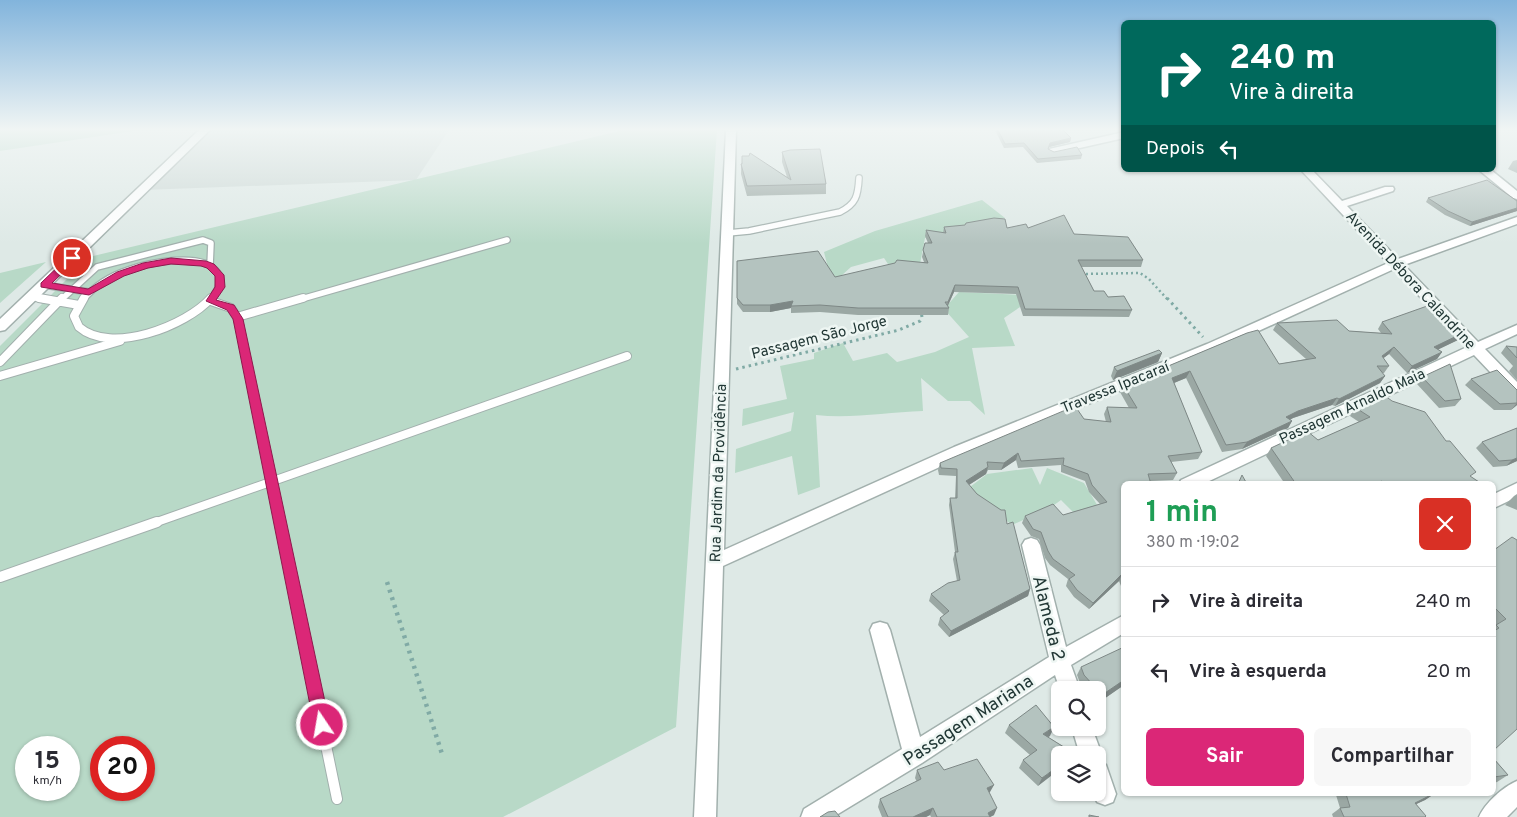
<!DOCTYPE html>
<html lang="pt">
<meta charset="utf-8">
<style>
body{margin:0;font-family:Overpass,sans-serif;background:#f7f7f7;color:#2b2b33;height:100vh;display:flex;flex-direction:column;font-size:19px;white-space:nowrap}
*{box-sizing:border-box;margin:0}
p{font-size:16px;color:#7c7c81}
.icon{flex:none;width:28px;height:28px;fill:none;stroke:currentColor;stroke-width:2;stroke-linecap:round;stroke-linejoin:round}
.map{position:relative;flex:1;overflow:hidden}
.panel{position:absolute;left:1121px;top:481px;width:375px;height:315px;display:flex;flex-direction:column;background:#fff;border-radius:8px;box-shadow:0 1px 4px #0004}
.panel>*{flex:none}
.guide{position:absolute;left:1121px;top:20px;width:375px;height:152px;border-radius:8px;box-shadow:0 1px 4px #0004;background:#00695c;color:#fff;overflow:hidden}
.fabs{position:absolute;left:1051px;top:681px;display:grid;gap:10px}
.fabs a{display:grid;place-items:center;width:55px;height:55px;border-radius:8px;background:#fff;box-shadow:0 1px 4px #0004;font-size:25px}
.speed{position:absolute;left:15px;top:736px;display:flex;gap:10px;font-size:25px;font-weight:700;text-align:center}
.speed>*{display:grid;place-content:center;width:65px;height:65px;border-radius:50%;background:#fff;box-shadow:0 1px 4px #0004;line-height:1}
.speed small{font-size:12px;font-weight:400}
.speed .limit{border:8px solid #d22;background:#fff;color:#111}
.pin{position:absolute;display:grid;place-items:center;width:42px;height:42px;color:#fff;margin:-21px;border:2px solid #fff;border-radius:50%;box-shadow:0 1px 5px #0007}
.me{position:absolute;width:55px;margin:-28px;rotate:348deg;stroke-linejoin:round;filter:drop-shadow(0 0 4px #0008)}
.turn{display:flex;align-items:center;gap:18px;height:105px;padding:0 25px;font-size:22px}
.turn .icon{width:65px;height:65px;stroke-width:2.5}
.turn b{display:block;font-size:35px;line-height:42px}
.then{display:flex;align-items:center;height:48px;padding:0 25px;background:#0003;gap:10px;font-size:19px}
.round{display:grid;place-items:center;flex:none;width:52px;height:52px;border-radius:8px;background:#f7f7f7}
.headline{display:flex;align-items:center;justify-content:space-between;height:85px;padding:0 25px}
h1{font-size:30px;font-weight:700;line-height:38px;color:#1e9e55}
.primary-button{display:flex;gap:10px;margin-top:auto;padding:10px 25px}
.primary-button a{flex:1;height:58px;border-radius:8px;background:#db2777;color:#fff;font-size:20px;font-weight:700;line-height:58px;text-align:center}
.primary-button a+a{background:#f7f7f7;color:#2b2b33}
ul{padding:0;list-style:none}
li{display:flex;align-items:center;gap:15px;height:70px;padding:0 25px;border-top:1px solid #e1e1e2}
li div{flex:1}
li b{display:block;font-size:19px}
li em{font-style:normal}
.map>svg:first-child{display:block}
</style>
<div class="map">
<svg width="1517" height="817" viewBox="0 0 1517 817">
<rect width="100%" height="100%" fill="#dee9e6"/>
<path fill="#ccd8d5" d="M213,130H449L416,180L143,190Z"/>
<path fill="#b8d9c7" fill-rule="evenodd" d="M0,130H140L0,151Z
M624,130H717L676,727L503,817H0V346L89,257ZM26,748H69V790H26ZM101,748H144V790H101Z
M982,200L1005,218L925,238L920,264L890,267L884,258L851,267L832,284L824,252L875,231Z
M46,262L0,303V273Z
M959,292L1024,295L1034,305L1020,307L1004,318L1015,346L972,348L985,415L970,401H948L921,378L923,411C887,412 851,419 816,415L820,487L798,495L792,456L735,473L736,449L791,431L794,412L742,426L743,409L787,399L780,366L814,359V353L843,343L853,361L887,353L897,362L935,352L969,337L944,309Z
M1032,468L1040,485L1047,468L1084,483L1102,513L1075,514L1061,500L1050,508L1012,525L966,490L987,474Z"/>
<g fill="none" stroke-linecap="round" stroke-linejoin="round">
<g stroke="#a2b0ad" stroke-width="8">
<path id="service-far2" d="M728,233L749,231L840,212C856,204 858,196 859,178
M44,285L89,292
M31,297L46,300
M61,300L97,267L203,240L211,243L210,266
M83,300C95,285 110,276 128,270C148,263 202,251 217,272C223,282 217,292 210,300
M298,300L507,240"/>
</g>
<g stroke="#a2b0ad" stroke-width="10">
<path id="service-far1" d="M39,298L79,305
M84,298L74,316L79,327C111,355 186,326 211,298
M211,301L231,308L238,319L280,523
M237,317L303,298
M0,362L62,298
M0,376L120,341
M154,523L627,356"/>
</g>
<g stroke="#a2b0ad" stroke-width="12">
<path id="service" d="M280,522L337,799
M0,577L157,522"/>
</g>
<g stroke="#a2b0ad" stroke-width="3">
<path id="minor" d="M199,130H210L5,330L0,331V319Z
M726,130H736L724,550L954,447L1207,344L1388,263L1301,170H1312L1342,201L1385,187H1393L1394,189L1393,191L1347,206L1398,259L1517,217V224L1404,265L1478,342L1517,325V334L1485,349L1517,382V396L1512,395L1474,355L1203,484H1179L1181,480L1467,347L1394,269L1217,350L966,455L723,566L716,817H694Z
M1124,132V138L1053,154L1048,151L1049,149Z
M1517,483V497L1494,508V494Z
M1031,538L1037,540L1040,545L1066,647L1124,615V633L1071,665L1080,690H1060L1055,675L922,763L833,817H801L804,809L902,749L870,630L873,624L880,622L887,624L890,630L920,737L1049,657L1022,545L1025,540Z
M1072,728H1092L1102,755L1099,762L1106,765L1116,794L1113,802L1105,805L1097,802L1093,792H1098V755H1080Z
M1517,781V807L1507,817H1479C1485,803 1503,787 1517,781Z"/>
</g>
<g stroke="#a2b0ad" stroke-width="3">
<path id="tertiary" d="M1479,170H1491L1517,191V199L1513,198Z"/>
</g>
<path stroke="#80aaa5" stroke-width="2.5" stroke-dasharray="2 3" stroke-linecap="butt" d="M1081,274L1140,273L1149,279L1168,300"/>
<path stroke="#80aaa5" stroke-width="3" stroke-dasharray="2.5 4" stroke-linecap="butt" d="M1167,298L1203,337
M736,369L899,330L920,321L922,317L921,311"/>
<path stroke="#80aaa5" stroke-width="4.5" stroke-dasharray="3 5" stroke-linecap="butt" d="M387,582L443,757"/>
<use href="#service-far2" stroke="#fff" stroke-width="5.5"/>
<use href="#service-far1" stroke="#fff" stroke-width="8"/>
<use href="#service" stroke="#fff" stroke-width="10"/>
<use href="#minor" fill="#fff" fill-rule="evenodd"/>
<use href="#tertiary" fill="#fff" fill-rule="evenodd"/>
</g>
<path fill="#9ba8a4" d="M995,130H1063L1071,138L1070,142L1049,147L1048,149L1054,152L1082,155L1081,159L1037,163L1023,147L1004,148Z
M782,152L826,184V194L747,196L741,174V164L749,156L787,177L782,162Z
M1517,160V173L1508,169L1513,161Z
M1428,198L1517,201V211L1470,226L1445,215L1426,202Z
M944,227L1007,228H1028L1074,234L1143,260L1141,267H1081L1094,291L1108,297L1132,310L1129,317L1023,316L1016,294L954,292L948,306L949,308L948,315H858L820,312L791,313V308L770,312H743L737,304V261L835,277L924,262L922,257L925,243H928L925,236L926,230L943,233Z
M1444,315L1463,333L1458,340L1438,349L1442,352L1437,359L1407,373L1389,354L1383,358L1389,366L1384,373H1382L1385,376L1380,383L1335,406L1332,405L1293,418L1290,420L1292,421L1288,428L1242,449L1222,452L1186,378L1174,383L1202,452L1198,459L1171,462L1177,473L1173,480L1150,481L1124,484V584L1121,586L1119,581L1089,609L1074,597L1066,586L1068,579L1050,565L1045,558L1039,539L1031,536L1022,523L1025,516L1063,515L1100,504L1089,492L1085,481L1061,472V465L1018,468L1016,460L1001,470H988L986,474L969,485L977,494L1007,524L1030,589L1028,596L949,637L938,625L940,618L944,615L929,601L931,594L957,581L953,559L955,552L949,505L950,498H955L956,476L939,475L938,470L940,463L1084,419L1106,422L1104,414L1107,407L1129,408L1120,392L1123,385L1247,333L1279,364L1306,359L1273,330L1277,323L1349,331L1381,333L1378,329L1382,322Z
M1506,346L1517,347V380L1509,371L1513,366L1501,353Z
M1162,353L1158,362L1113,380L1111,376L1114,367Z
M1422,377L1461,399L1455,406L1439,408L1417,384Z
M1471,379L1517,390V405L1511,410H1494L1465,385Z
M1356,408L1471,477L1482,484H1285L1266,456L1271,448L1318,440L1359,422L1350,416Z
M1517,428V461L1506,466L1493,467L1476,448L1482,442Z
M1517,494V510L1505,505L1514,496Z
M1517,540L1494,750V628L1496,626L1494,624V550Z
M1081,667L1124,685L1098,703V690H1086L1080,683L1077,675Z
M1009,725L1050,736L1048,737L1075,754L1074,755H1060L1038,786L1019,768L1023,760L1030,755L1005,733Z
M1494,759L1508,775L1497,782L1494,783Z
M917,770H944L990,792L989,793L994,815L990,817H931L930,815L926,817H882L878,807L880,799L917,782L915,778Z
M1337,794H1434L1425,800L1416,804L1425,817H1333L1332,814L1340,808L1336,795Z"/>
<path fill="#7e8886" d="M1071,138L1070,142L1049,147L1050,143Z
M1517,208V211L1470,226L1472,222Z
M955,285L954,292L946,309L948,302Z
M793,301L791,308L770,312V305Z
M1463,333L1458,340L1429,354L1434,347Z
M1394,347L1389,354L1377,363L1382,356Z
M1442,352L1437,359L1407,373L1412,366Z
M1162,353L1158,362L1113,380L1117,371Z
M1190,371L1186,378L1169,385L1172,378Z
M1385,376L1380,383L1335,406L1339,399Z
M1337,398L1332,405L1293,418L1282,424L1286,417L1298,411Z
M1517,403V405L1511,410Z
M1292,421L1288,428L1242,449L1247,442Z
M1018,453L1016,460L1001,470L1004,463Z
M1517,458V461L1506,466L1512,460Z
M988,467L986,474L964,488L966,481Z
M1122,574L1119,581L1089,609L1093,603Z
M1030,589L1028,596L949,637L951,631Z
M1124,680V685L1098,703L1102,695Z
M1054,727L1050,736L1039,742L1043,734Z
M1060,765V769L1038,786L1042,778Z
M994,785L990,792L983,796L987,788Z
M1434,794L1425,800L1406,809L1415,803Z
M933,808L930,815L926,817H913Z
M997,808L994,815L990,817L988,813Z"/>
<path fill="#b4c3bf" stroke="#7e8886" d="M998,130H1063L1071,138L1050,143L1048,149L1054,152L1077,147L1082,155L1038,159L1024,143L1005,144Z
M820,149L826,184L747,186L741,164H742V156H749L750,153L791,180L782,152L790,150Z
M1487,180L1517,201V208L1472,222L1448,211L1428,198Z
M1064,215L1074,234L1128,237L1143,260H1078L1094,291H1104L1108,297L1124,296L1132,310L1025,309L1018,287L955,285L948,302H945L949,308H858L820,305L791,306L793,301L770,305H743L737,298V261L818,251L835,277L895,263L897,260L928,263L923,250L925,243H932L926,230L946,233L944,227L965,225L966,223L994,218L1005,219L1007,228L1026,224L1028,228Z
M1430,305L1445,314L1444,315L1463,333L1434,347L1442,352L1412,366L1394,347L1382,356L1389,366H1377L1385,376L1339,399L1337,398L1298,411L1286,417L1292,421L1247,442L1226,445L1190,371L1172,378L1202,452L1168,456L1177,473L1148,474L1151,484H1124V577L1122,574L1093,603L1077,590L1069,579L1075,575L1053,559L1048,551L1041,532L1033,529L1025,516L1053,504L1063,515L1107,502L1092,485L1088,474L1063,465L1064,458L1021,461L1018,453L1004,463L987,462L988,467L966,481L977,494L1001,510H1005L1007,524L1013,522L1030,589L951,631L940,618L949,611L931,594L948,583L960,580L955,552H958L950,498H957V469L941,468L940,463L1075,406L1084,419L1111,422L1107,407L1137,408L1123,385L1247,333L1258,330L1279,364L1316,358L1277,323L1337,320L1349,331L1392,334L1382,322Z
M1506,346L1517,347V358Z
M1159,350L1162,353L1117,371L1114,367Z
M1450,364L1461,399L1445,401L1422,377Z
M1497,370L1517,390V403L1500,404L1471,379Z
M1384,395L1392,401L1425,412L1446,441H1450L1476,472L1470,476L1482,484H1387L1381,481L1380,484H1296L1271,448L1307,431L1318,440L1370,417L1356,408Z
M1517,428V458L1512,460L1499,461L1482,442Z
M1242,475L1247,484H1238Z
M1220,483L1237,484H1220Z
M1512,537L1517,540V729L1494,750V631L1499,628L1496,625L1506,619L1494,607V550Z
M1124,647V680L1102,695L1084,675L1081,667Z
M1036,705L1054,727L1043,734L1075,754L1073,755H1060V765L1042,778L1023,760L1037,750L1009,725Z
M977,759L994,785L987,788L997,808L988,813L990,817H937L933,808L913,817H888L880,799L921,779L917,770L938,762L944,770Z
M1494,759L1508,775L1494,777Z
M1346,794H1433L1415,803L1426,816L1425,817H1344L1340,808L1350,807Z
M835,811L840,817H820L828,812Z
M1089,815L1099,817H1089Z"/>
<linearGradient id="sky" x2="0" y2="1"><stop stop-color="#82b4dc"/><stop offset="0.53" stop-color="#f0f5f4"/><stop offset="1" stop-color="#f0f5f4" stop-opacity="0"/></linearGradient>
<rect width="1517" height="244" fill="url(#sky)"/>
<path fill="#db2777" stroke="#8e194d" d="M72,255L77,258L76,260L52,283L88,289L117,272L143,263L171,258L206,261L214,264L224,275L225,287L216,300L234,305L243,319L330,725L328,730L322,732L316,730L314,725L233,319L227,310L206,301L215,287V276L207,268L201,266L171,264L148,268L124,276L89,295L41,287V283L69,256Z"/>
<g text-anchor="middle" stroke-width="5" stroke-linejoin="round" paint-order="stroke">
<g font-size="15" fill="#213735" stroke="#eef6f3">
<text transform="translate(1411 280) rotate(47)" y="5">Avenida Débora Calandrine</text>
<text transform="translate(819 337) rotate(-14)" y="5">Passagem São Jorge</text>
<text transform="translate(1115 387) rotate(-22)" y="5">Travessa Ipacaraí</text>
<text transform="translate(1352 406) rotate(-25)" y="5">Passagem Arnaldo Maia</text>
<text transform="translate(718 473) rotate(-88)" y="5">Rua Jardim da Providência</text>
</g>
<g font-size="18" fill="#213735" stroke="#eef6f3">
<text transform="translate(1049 618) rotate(76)" y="6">Alameda 2</text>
<text transform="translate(968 720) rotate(-33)" y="6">Passagem Mariana</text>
</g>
</g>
</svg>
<div class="fabs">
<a><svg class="icon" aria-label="search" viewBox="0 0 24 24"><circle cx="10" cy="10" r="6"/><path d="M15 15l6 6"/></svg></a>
<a><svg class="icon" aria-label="layers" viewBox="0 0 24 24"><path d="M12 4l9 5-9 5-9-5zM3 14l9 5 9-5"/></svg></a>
</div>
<div class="speed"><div>15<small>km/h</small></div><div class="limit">20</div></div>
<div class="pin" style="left:72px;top:258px;background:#d93025"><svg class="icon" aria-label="arrive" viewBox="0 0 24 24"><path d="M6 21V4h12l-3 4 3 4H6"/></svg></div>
<svg class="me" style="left:322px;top:725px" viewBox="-20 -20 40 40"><circle r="17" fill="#db2777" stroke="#fff" stroke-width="3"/><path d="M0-11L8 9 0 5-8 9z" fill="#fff"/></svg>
<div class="guide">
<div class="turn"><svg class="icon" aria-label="right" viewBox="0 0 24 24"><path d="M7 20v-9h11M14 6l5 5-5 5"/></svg><div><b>240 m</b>Vire à direita</div></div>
<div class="then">Depois<svg class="icon" aria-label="left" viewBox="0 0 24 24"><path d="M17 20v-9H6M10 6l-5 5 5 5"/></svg></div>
</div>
<section class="panel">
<div class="headline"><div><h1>1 min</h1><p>380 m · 19:02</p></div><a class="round" style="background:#d93025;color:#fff"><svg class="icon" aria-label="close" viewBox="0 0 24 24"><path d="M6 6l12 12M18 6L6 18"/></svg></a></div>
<ul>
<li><svg class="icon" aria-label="right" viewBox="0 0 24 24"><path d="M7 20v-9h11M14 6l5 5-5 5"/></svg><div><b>Vire à direita</b></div><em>240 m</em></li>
<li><svg class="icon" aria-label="left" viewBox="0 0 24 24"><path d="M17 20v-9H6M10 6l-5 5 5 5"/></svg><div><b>Vire à esquerda</b></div><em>20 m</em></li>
</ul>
<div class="primary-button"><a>Sair</a><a>Compartilhar</a></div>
</section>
</div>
